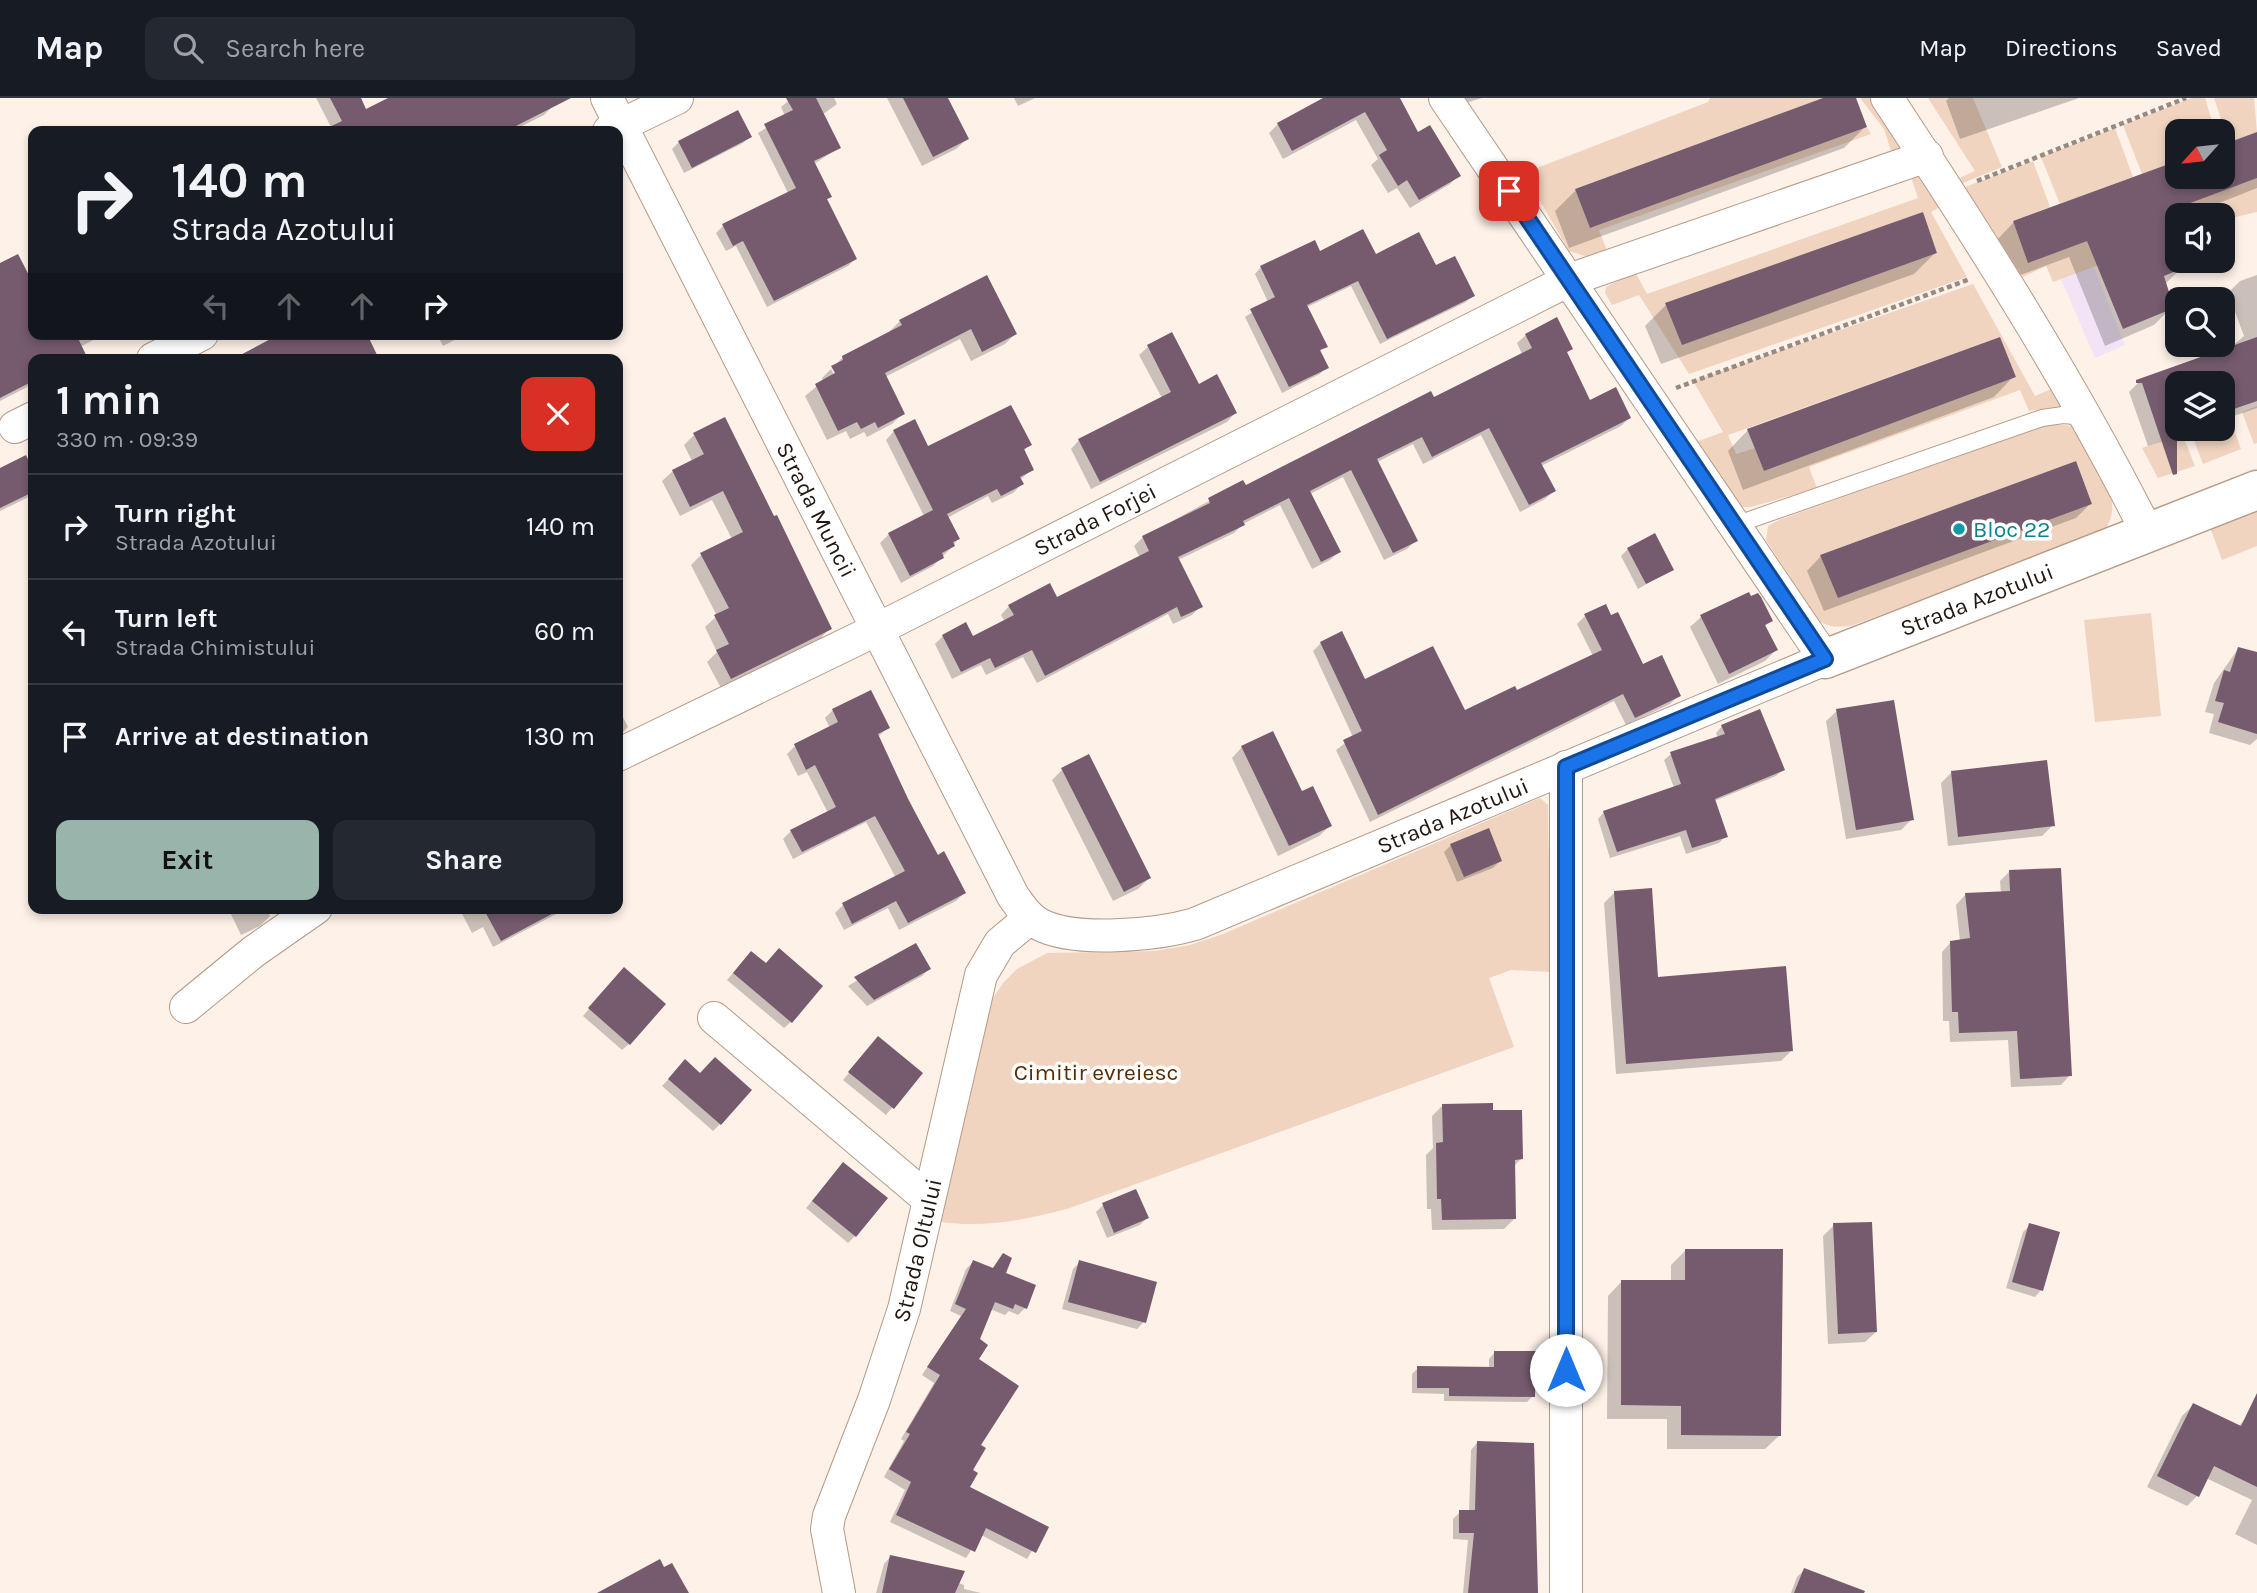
<!DOCTYPE html>
<meta charset="utf-8">
<style>
body{margin:0;font-family:Karla,sans-serif;background:#242831;color:#f1f3f6;height:100vh;display:flex;flex-direction:column;font-size:26px;white-space:nowrap}
*{box-sizing:border-box;margin:0}
p{font-size:23px;color:#9ea1a6}
.icon{flex:none;width:38px;height:38px;fill:none;stroke:currentColor;stroke-width:2;stroke-linecap:round;stroke-linejoin:round}
.map{position:relative;flex:1;overflow:hidden}
.side{position:absolute;left:28px;top:256px;width:595px;height:560px;display:flex;flex-direction:column;background:#171b24;border-radius:14px;box-shadow:0 4px 10px #0003}
.side>*{flex:none}
.guide{position:absolute;left:28px;top:28px;width:595px;height:214px;border-radius:14px;box-shadow:0 4px 10px #0003;background:#171b24;color:#f1f3f6;overflow:hidden}
.needle{width:46px;rotate:243deg}
.fabs{position:absolute;left:2165px;top:21px;display:grid;gap:14px}
.fabs a{display:grid;place-items:center;width:70px;height:70px;border-radius:14px;background:#171b24;box-shadow:0 4px 10px #0003;font-size:35px}
.pin{position:absolute;display:grid;place-items:center;width:60px;height:60px;color:#fff;margin:-30px;border-radius:14px;box-shadow:0 4px 10px #0006}
.me{position:absolute;width:77px;margin:-38px;rotate:0deg;stroke-linejoin:round;filter:drop-shadow(0 0 5px #0008)}
.turn{display:flex;align-items:center;gap:24px;height:147px;padding:0 28px;font-size:32px}
.turn .icon{width:91px;height:91px;stroke-width:2.5}
.turn b{display:block;font-size:49px;line-height:60px}
.lanes{display:flex;align-items:center;height:66px;padding:0 28px;background:#0003;justify-content:center;gap:35px;direction:ltr}
.lanes .off{opacity:.35}
.round{display:grid;place-items:center;flex:none;width:74px;height:74px;border-radius:14px;background:#242831}
.headline{display:flex;align-items:center;justify-content:space-between;height:119px;padding:0 28px}
h1{font-size:42px;font-weight:700;line-height:52px}
.button{display:flex;gap:14px;margin-top:auto;padding:14px 28px}
.button a{flex:1;height:80px;border-radius:14px;background:#98b4ab;color:#111;font-size:28px;font-weight:700;line-height:80px;text-align:center}
.button a+a{background:#242831;color:#f1f3f6}
ul{padding:0;list-style:none}
li{display:flex;align-items:center;gap:21px;height:105px;padding:0 28px;border-top:2px solid #363941}
li div{flex:1}
li b{display:block;font-size:26px}
li em{font-style:normal}
header{display:flex;align-items:center;gap:42px;box-sizing:border-box;height:98px;padding:0 35px;background:#171b24;border-bottom:2px solid #363941}
header strong{font-size:33px}
nav{display:flex;gap:38px;margin-inline-start:auto;font-size:24px}
.search{width:490px;height:63px;background:#242831;display:flex;align-items:center;gap:18px;box-sizing:border-box;padding:0 24px;border-radius:14px;color:#9ea1a6;font-size:26px}
.map>svg:first-child{display:block}
</style>
<header>
<strong>Map</strong>
<div class="search"><svg class="icon" aria-label="search" viewBox="0 0 24 24"><circle cx="10" cy="10" r="6"/><path d="M15 15l6 6"/></svg>Search here</div>
<nav><a>Map</a><a>Directions</a><a>Saved</a></nav>
</header>
<div class="map">
<svg width="2257" height="1495" viewBox="0 0 2257 1495">
<rect width="100%" height="100%" fill="#fdf1e8"/>
<path fill="#f3e3f6" d="M2093,167L2125,247L2095,260L2061,181Z"/>
<path fill="#f0d4c0" fill-rule="evenodd" d="M1710,0H1823L1575,91L1590,130L1867,29L1871,36L1599,132L1608,155L1588,159L1569,153L1524,75L1708,4Z
M1860,0H1876L1903,48L1892,56L1884,31Z
M1928,0H1973L2002,69L1958,87L1955,82L1975,73Z
M2192,0H2205L2215,33H2177V63L2142,76L2123,27Z
M2214,0H2254L2257,34L2229,45Z
M2115,30L2133,79L2060,106L2041,59Z
M2033,63L2050,109L2013,123L2028,164L2257,80V114L2223,122L2222,117H2177V138L2053,184L2046,168L2023,179L1965,89Z
M1920,70L1949,104L1931,114L1967,179L1689,276L1639,197L1612,207L1605,195L1606,189L1635,174L1647,196L1918,100L1910,76ZM1923,115L1937,155L1683,246Z
M1973,186L2035,298L2058,288L2061,308L2029,313L2020,292L1809,369L1817,390L1751,409H1742L1733,402L1696,344L1723,334L1693,283ZM2000,239L2016,279L1764,373L1755,350L1736,356L1728,337Z
M2257,308V345L2254,346L2242,314Z
M2229,318L2241,351L2203,366L2190,332L2222,331L2223,320Z
M2049,326L2075,328C2091,358 2129,400 2104,433L1851,528C1837,529 1829,530 1818,522L1766,442L1768,428L1779,422ZM2076,363L2092,406L1838,500L1820,457Z
M2182,335L2195,368L2158,380L2142,350Z
M2257,405V448L2222,462L2208,424Z
M2151,515L2161,618L2095,624L2084,522Z
M1540,700L1548,707L1551,874L1511,872L1489,880L1514,949L1067,1111C1024,1122 986,1130 941,1124L991,903L1003,885L1017,871L1047,855L1154,853L1190,847L1223,836Z"/>
<path fill="#0003" fill-rule="evenodd" d="M316,0H359L365,13L392,0H549L553,8L544,17L512,33H324L331,29Z
M792,0H834L837,6L822,17L839,50L814,66L830,98L825,103L855,161L848,168L767,209L736,148L726,153L716,135L723,128L788,95L758,35L785,18L781,9Z
M887,0H946L967,41L956,51L922,68Z
M1014,0H1035L1018,8Z
M1326,0H1398L1417,36L1459,77L1450,86L1410,110L1397,90L1388,95L1371,67L1378,61L1356,22L1283,61L1269,35L1278,26Z
M1460,0H1482L1462,6Z
M1828,0H1854L1865,29L1844,50L1569,150L1555,113L1576,92Z
M1949,0H2079L1960,41L1946,3Z
M738,14L750,39L743,45L684,75L672,51L679,44Z
M2257,36V90L2189,117H2177V163H2189L2165,186L2172,209L2154,227L2105,248L2069,159L2010,181L1996,143L2013,125L2177,65V79H2222Z
M1319,155L1375,158L1435,170L1473,197L1466,204L1380,246L1351,188L1307,209L1325,248L1319,254L1326,269L1320,276L1282,295L1245,219L1268,204L1255,176L1261,169Z
M1935,155L1914,176L1661,266L1645,228L1666,207Z
M18,158L33,189V236H105L80,249L33,261V286L0,303V167Z
M2257,177V310L2222,322V285H2177V331H2198L2148,348L2129,294L2141,282L2230,250L2244,238L2228,195L2240,183Z
M900,223L1015,236L1005,246L971,263L960,241L885,279L903,315L892,326L867,339L864,334L850,341L846,333L827,342L805,298L823,283L822,280L843,259L889,234ZM834,269L838,284L831,271Z
M437,236H466L443,248Z
M1526,237L1571,251L1566,255L1589,304L1629,320L1621,328L1541,368L1554,393L1545,401L1520,414L1481,337L1423,366L1413,346L1377,364L1416,442L1407,451L1384,462L1343,379L1310,396L1339,454L1330,462L1312,471L1280,407L1243,426L1234,435L1178,462L1201,508L1192,517L1173,526L1168,516L1037,585L1023,559L986,577L981,567L952,581L935,546L943,538L973,540L1005,524L1001,517L1009,508L1057,501L1140,460L1134,448L1143,439L1242,385L1245,389L1433,302L1522,256L1517,245Z
M1148,249L1235,315L1227,324L1091,391L1071,351L1079,342L1162,300L1139,257Z
M2014,278L1994,299L1743,392L1728,353L1748,332Z
M894,333L928,351L1029,347L1023,354L1032,371L1020,382L1022,386L1013,395L992,405L988,398L947,420L958,441L953,448L933,468L901,485L880,445L889,436L924,418L886,342Z
M694,337L830,530L820,541L721,590L707,564L717,554L705,529L717,518L691,467L702,456L732,441L712,402L680,418L662,383L673,373L692,363L684,347Z
M33,359V397L0,413V372Z
M2090,406L2076,420L1824,513L1807,473L1821,458Z
M1628,451L1672,471L1638,491L1621,458Z
M1585,518L1679,597L1670,606L1626,627L1614,603L1370,724L1336,652L1353,639L1313,553L1321,545L1364,584L1464,614L1516,595L1593,558L1577,526Z
M1701,519L1770,523L1764,529L1776,552L1765,563L1718,586L1690,529Z
M2238,551L2257,556V641L2250,647L2209,635L2214,616L2205,614L2214,585Z
M618,609L628,629L618,639Z
M833,612L888,629L878,639L937,759L964,795L956,803L899,832L888,810L844,832L835,815L843,807L896,780L866,724L793,761L783,741L791,733L828,715L807,674L798,678L787,656L795,648L830,630L825,620Z
M1837,613L1912,721L1901,732L1846,741L1826,623Z
M1722,628L1783,671L1776,678L1714,703L1726,738L1719,745L1686,756L1680,738L1610,760L1598,721L1604,714L1674,690L1664,662L1671,656L1718,640L1716,635Z
M1242,649L1301,695L1330,728L1319,738L1278,758L1232,660Z
M1062,672L1149,780L1138,791L1113,803L1052,682Z
M1951,675L2053,727L2042,738L1948,748L1941,685Z
M1451,747L1500,763L1493,770L1457,784L1444,754Z
M2009,774L2070,977L2061,987L2011,989L2008,942L1950,944L1949,923H1943L1942,854L1951,844L1960,843L1956,807L1965,797L2001,795L2000,783Z
M1615,794L1656,881L1792,952L1781,963L1616,976L1604,805Z
M228,810H267L270,818L260,828L241,837Z
M459,810H568L493,849L483,829L472,835Z
M915,847L929,871L922,878L867,908L848,888Z
M744,862L791,924L784,930L727,882Z
M617,878L629,946L622,952L583,918Z
M872,947L921,975L886,1017L843,982Z
M678,971L700,977L720,1026L713,1033L662,988Z
M1443,1007L1492,1014L1521,1061L1513,1069L1515,1120L1504,1131L1432,1132L1431,1111H1427L1426,1057L1433,1050L1432,1018Z
M837,1073L855,1138L848,1145L806,1110Z
M1103,1107L1147,1120L1140,1127L1107,1140L1096,1114Z
M1834,1127L1876,1234L1865,1244L1828,1246L1823,1138Z
M2030,1127L2041,1192L2035,1199L2006,1190L2023,1134Z
M1686,1152L1780,1337L1765,1351H1667V1321H1607L1608,1198L1622,1183L1671,1184V1167Z
M1003,1158L1004,1176L1025,1210L1018,1217L1009,1213L1005,1217L990,1211L978,1242L967,1390L1046,1430L1027,1461L981,1437L966,1460L890,1424L905,1392L884,1379L904,1343L901,1341L934,1285L922,1277L961,1218L950,1213L966,1171L973,1164L992,1171Z
M1080,1164L1144,1224L1137,1231L1062,1211L1073,1171Z
M1495,1254L1533,1298L1527,1304L1444,1303V1296L1412,1295V1276L1418,1270L1489,1271V1261Z
M2193,1307L2238,1329L2246,1320L2257,1326V1447L2235,1436L2252,1402L2206,1380L2197,1398L2187,1408L2147,1389L2182,1318Z
M1477,1345L1535,1495H1463L1468,1442L1453,1441V1421L1460,1414H1469L1471,1352Z
M890,1459L964,1487V1491L981,1495H876L884,1466Z
M1804,1472L1838,1495H1791L1797,1479Z"/>
<path fill="#755b6d" d="M330,0H361L366,11L388,0H571L506,33H321L342,23Z
M786,0H816L841,50L814,63L832,99L827,101L857,161L774,203L743,143L733,148L722,126L796,90L764,26L793,12Z
M903,0H948L969,41L933,59Z
M1323,0H1400L1418,34L1430,27L1461,78L1419,102L1407,82L1398,88L1379,57L1387,52L1365,14L1292,53L1277,25Z
M1823,0H1856L1867,29L1590,130L1575,91Z
M738,12L752,39L692,70L678,43Z
M2257,34V80L2177,110V163L2183,170L2164,178L2174,210L2123,231L2087,143L2028,165L2013,123L2177,63V79H2222V47Z
M1923,114L1937,155L1682,247L1665,205Z
M1363,131L1376,156L1419,134L1436,167L1455,158L1475,198L1387,241L1358,183L1307,207L1328,249L1320,252L1329,270L1289,289L1250,211L1275,199L1260,168L1315,142L1320,153Z
M18,156L33,185V236H76L88,261H33V283L0,300V165Z
M987,177L1017,236L982,254L971,231L885,275L905,316L878,330L875,324L861,331L857,324L838,333L815,286L835,275L831,268L843,262L842,258L902,227L899,222Z
M1557,219L1573,251L1567,254L1590,302L1616,289L1631,320L1541,365L1556,393L1529,407L1489,330L1432,359L1422,339L1377,361L1418,443L1393,455L1351,372L1310,393L1341,454L1321,464L1289,400L1243,423L1245,427L1178,459L1203,509L1181,519L1177,509L1045,578L1032,552L995,570L990,560L961,574L942,537L966,524L973,538L1014,517L1008,507L1050,485L1057,499L1149,453L1142,438L1210,405L1208,400L1243,382L1246,387L1431,293L1434,299L1532,250L1525,236Z
M1172,234L1199,286L1217,276L1237,315L1100,384L1078,341L1171,294L1147,247Z
M280,236H367L379,261H233Z
M2000,239L2016,279L1764,373L1747,331Z
M2257,239V303L2222,315V285H2177V376L2173,377L2142,285H2136V282Z
M1011,307L1032,347L1024,351L1034,372L1020,379L1024,386L1001,398L997,391L947,416L960,441L953,444L955,448L942,455L944,460L910,478L888,435L933,412L893,332L915,321L928,348Z
M725,319L774,418L777,417L832,531L731,581L716,552L729,546L714,517L729,510L700,455L743,434L723,393L690,409L672,372L704,356L693,335Z
M26,357L33,372V394L0,410V370Z
M2076,363L2092,406L1838,500L1820,457Z
M1655,435L1674,472L1646,486L1627,450Z
M1749,494L1751,498L1758,495L1761,499L1773,523L1765,527L1778,552L1729,576L1700,517Z
M1606,506L1611,517L1618,514L1643,566L1662,557L1681,598L1635,620L1623,596L1378,717L1343,642L1362,633L1320,544L1342,533L1365,581L1433,548L1465,612L1515,588L1517,592L1602,552L1584,516Z
M2238,549L2257,554V636L2218,624L2224,605L2215,603L2224,572L2230,574Z
M871,592L890,630L878,636L908,701L938,757L944,753L966,795L908,825L896,803L852,826L842,805L905,773L875,718L802,754L790,732L836,709L815,667L806,672L794,646L838,624L832,611Z
M1894,602L1914,722L1856,732L1836,611Z
M1760,611L1785,672L1715,701L1728,739L1692,750L1686,732L1617,754L1603,713L1681,686L1670,654L1725,636L1721,627Z
M1273,633L1302,693L1313,688L1332,728L1289,748L1241,648Z
M1089,656L1151,780L1124,794L1061,670Z
M2047,662L2055,728L1958,739L1951,673Z
M1489,730L1502,763L1464,779L1450,746Z
M2061,770L2072,978L2020,981L2017,933L1959,935L1958,914H1952L1950,843L1970,840L1965,795L2010,793L2009,772Z
M1652,790L1658,879L1786,868L1793,953L1626,966L1614,793Z
M483,810H563L501,843Z
M916,845L931,871L874,902L854,879Z
M779,850L823,888L792,925L733,875L751,853L766,865Z
M624,869L666,906L630,947L588,910Z
M878,938L923,975L894,1011L848,974Z
M715,959L752,992L721,1027L668,981L685,961L700,975Z
M1493,1005V1012H1522L1523,1061L1515,1062L1516,1121L1442,1122L1441,1101H1437L1436,1045L1443,1044L1442,1006Z
M843,1064L888,1100L856,1139L812,1103Z
M1136,1091L1149,1120L1114,1135L1102,1105Z
M1872,1124L1877,1234L1838,1236L1833,1125Z
M2029,1125L2060,1134L2043,1193L2012,1184Z
M1685,1151H1783L1781,1338L1681,1337V1308L1621,1307V1182H1685Z
M1003,1155L1012,1160L1006,1175L1036,1187L1027,1211L1015,1206L1013,1211L995,1204L980,1241L988,1247L979,1261L1019,1288L981,1347L986,1350L973,1372L978,1375L970,1389L1049,1429L1036,1455L986,1430L975,1454L896,1417L911,1384L889,1371L910,1336L906,1334L940,1277L927,1269L966,1211L955,1206L973,1162L993,1170Z
M1079,1162L1157,1184L1146,1225L1068,1204Z
M1494,1253H1536L1535,1299L1449,1298V1290H1417V1268L1494,1269Z
M2257,1295V1389L2214,1368L2199,1399L2157,1378L2193,1305L2241,1328Z
M1477,1343L1534,1345L1538,1495H1468L1474,1435H1459V1412H1475Z
M890,1457L965,1473L955,1495H882Z
M660,1461L664,1469L672,1465L689,1495H597Z
M1804,1470L1865,1493L1864,1495H1794Z"/>
<g fill="none" stroke-linecap="round" stroke-linejoin="round">
<g stroke="#b59a86" stroke-width="18">
<path id="lane" d="M1735,427L2042,320L2063,317L2086,319"/>
</g>
<g stroke="#b59a86" stroke-width="34">
<g id="street">
<path id="s1" d="M607,0L1013,798C1021,809 1027,819 1039,826C1074,845 1157,837 1195,826L1825,561L1445,0"/>
<path d="M1887,0C1980,141 2071,283 2147,434"/>
<path d="M609,33L677,0"/>
<path d="M153,261L202,236"/>
<path d="M15,329L33,320"/>
<path id="s2" d="M618,657L878,531L1569,182L1927,58"/>
<path d="M186,909L253,854L316,810"/>
<path d="M714,920L928,1101"/>
<path id="s3" d="M839,1495L827,1431L829,1418L874,1302L904,1211L981,877L1000,845L1030,820"/>
<path d="M1566,1495V669"/>
</g>
</g>
<g stroke="#b59a86" stroke-width="41">
<g id="secondary">
<path id="s4" d="M1825,561L2257,392"/>
</g>
</g>
<path stroke="#968b83" stroke-width="4.5" stroke-dasharray="5 3.5" stroke-linecap="butt" d="M1977,83L2186,0
M1676,290L1970,181"/>
<use href="#lane" stroke="#fff" stroke-width="16"/>
<use href="#street" stroke="#fff" stroke-width="32"/>
<use href="#secondary" stroke="#fff" stroke-width="38"/>
</g>
<g fill="none" stroke-linecap="round" stroke-linejoin="round">
<g stroke="#114b97" stroke-width="18">
<path id="route" d="M1509,93L1825,561L1566,669V1272"/>
</g>
<use href="#route" stroke="#1a73e8" stroke-width="12"/>
</g>
<circle fill="#0f9aa8" stroke="#fff" stroke-width="2.5" cx="1959" cy="431" r="7"/>
<g text-anchor="middle" stroke-width="7" stroke-linejoin="round" paint-order="stroke">
<g font-size="23" fill="#211710" stroke="#fff">
<text dy="8" stroke="none"><textPath href="#s1" startOffset="462">Strada Muncii</textPath></text>
<text dy="8" stroke="none"><textPath href="#s2" startOffset="532">Strada Forjei</textPath></text>
<text dy="8" stroke="none"><textPath href="#s4" startOffset="163">Strada Azotului</textPath></text>
<text dy="8" stroke="none"><textPath href="#s1" startOffset="1372">Strada Azotului</textPath></text>
<text dy="8" stroke="none"><textPath href="#s3" startOffset="359">Strada Oltului</textPath></text>
</g>
<g font-size="23" fill="#0d838f" stroke="#fff" text-anchor="start">
<text x="1973" y="439">Bloc 22</text>
</g>
<g font-size="23" fill="#592c00" stroke="#fff">
<text x="1096" y="982">Cimitir evreiesc</text>
</g>
</g>
</svg>
<div class="fabs">
<a><svg class="needle" viewBox="-14 -14 28 28"><path d="M0-13l5 13h-10z" fill="#e53935"/><path d="M0 13l5-13h-10z" fill="#9ea1a6"/></svg></a>
<a><svg class="icon" aria-label="sound" viewBox="0 0 24 24"><path d="M4 9h4l5-4v14l-5-4H4zM17 9q2 3 0 6"/></svg></a>
<a><svg class="icon" aria-label="search" viewBox="0 0 24 24"><circle cx="10" cy="10" r="6"/><path d="M15 15l6 6"/></svg></a>
<a><svg class="icon" aria-label="layers" viewBox="0 0 24 24"><path d="M12 4l9 5-9 5-9-5zM3 14l9 5 9-5"/></svg></a>
</div>
<div class="pin" style="left:1509px;top:93px;background:#d93025"><svg class="icon" aria-label="arrive" viewBox="0 0 24 24"><path d="M6 21V4h12l-3 4 3 4H6"/></svg></div>
<svg class="me" style="left:1566px;top:1272px" viewBox="-20 -20 40 40"><circle r="19" fill="#fff"/><path d="M0-13L10 11 0 6-10 11z" fill="#1a73e8"/></svg>
<div class="guide">
<div class="turn"><svg class="icon" aria-label="right" viewBox="0 0 24 24"><path d="M7 20v-9h11M14 6l5 5-5 5"/></svg><div><b>140 m</b>Strada Azotului</div></div>
<div class="lanes"><svg class="icon off" aria-label="left" viewBox="0 0 24 24"><path d="M17 20v-9H6M10 6l-5 5 5 5"/></svg><svg class="icon off" aria-label="ahead" viewBox="0 0 24 24"><path d="M12 20V5M6 11l6-6 6 6"/></svg><svg class="icon off" aria-label="ahead" viewBox="0 0 24 24"><path d="M12 20V5M6 11l6-6 6 6"/></svg><svg class="icon" aria-label="right" viewBox="0 0 24 24"><path d="M7 20v-9h11M14 6l5 5-5 5"/></svg></div>
</div>
<section class="side">
<div class="headline"><div><h1>1 min</h1><p>330 m · 09:39</p></div><a class="round" style="background:#d93025;color:#fff"><svg class="icon" aria-label="close" viewBox="0 0 24 24"><path d="M6 6l12 12M18 6L6 18"/></svg></a></div>
<ul>
<li><svg class="icon" aria-label="right" viewBox="0 0 24 24"><path d="M7 20v-9h11M14 6l5 5-5 5"/></svg><div><b>Turn right</b><p>Strada Azotului</p></div><em>140 m</em></li>
<li><svg class="icon" aria-label="left" viewBox="0 0 24 24"><path d="M17 20v-9H6M10 6l-5 5 5 5"/></svg><div><b>Turn left</b><p>Strada Chimistului</p></div><em>60 m</em></li>
<li><svg class="icon" aria-label="arrive" viewBox="0 0 24 24"><path d="M6 21V4h12l-3 4 3 4H6"/></svg><div><b>Arrive at destination</b></div><em>130 m</em></li>
</ul>
<div class="button"><a>Exit</a><a>Share</a></div>
</section>
</div>
